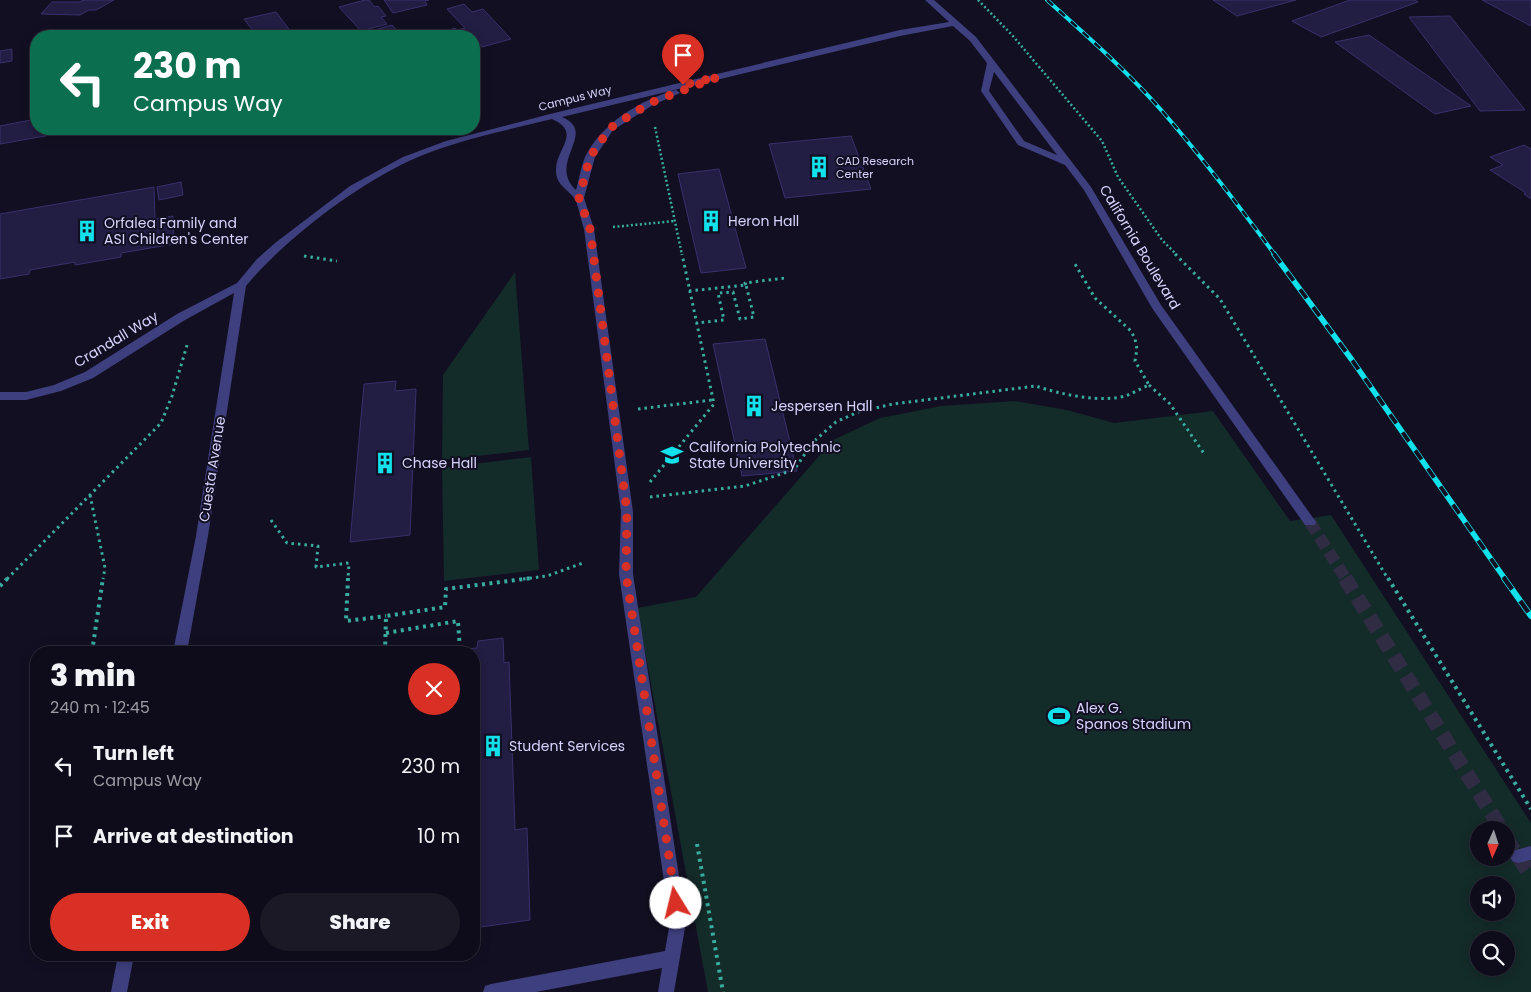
<!DOCTYPE html>
<meta charset="utf-8">
<style>
body{margin:0;font-family:Poppins,sans-serif;background:#1c1927;color:#f1f3f6;height:100vh;display:flex;flex-direction:column;font-size:19px;white-space:nowrap}
*{box-sizing:border-box;margin:0}
p{font-size:16px;color:#9b9ba2}
.icon{flex:none;width:28px;height:28px;fill:none;stroke:currentColor;stroke-width:2;stroke-linecap:round;stroke-linejoin:round}
.map{position:relative;flex:1;overflow:hidden}
.sheet{position:absolute;left:30px;top:646px;width:450px;height:315px;display:flex;flex-direction:column;background:#0e0b1a;border-radius:20px;box-shadow:0 2px 12px #0003,0 0 0 1px #2e2b39}
.sheet>*{flex:none}
.top-card{position:absolute;left:30px;top:30px;width:450px;height:105px;border-radius:20px;box-shadow:0 2px 12px #0003,0 0 0 1px #2e2b39;background:#0b6e4f;color:#fff;overflow:hidden}
.needle{width:32px;rotate:183deg}
.controls{position:absolute;left:1470px;top:821px;display:grid;gap:10px}
.controls a{display:grid;place-items:center;width:45px;height:45px;border-radius:50%;background:#0e0b1a;box-shadow:0 2px 12px #0003,0 0 0 1px #2e2b39;font-size:25px}
.pin{position:absolute;display:grid;place-items:center;width:42px;height:42px;color:#fff;margin:-51px -21px;border-radius:50% 50% 50% 0;rotate:-45deg;box-shadow:0 0 5px #0007}
.pin .icon{rotate:45deg}
.me{position:absolute;width:55px;margin:-28px;rotate:351deg;stroke-linejoin:round;filter:drop-shadow(0 0 4px #0008)}
.turn{display:flex;align-items:center;gap:18px;height:105px;padding:0 20px;font-size:22px}
.turn .icon{width:65px;height:65px;stroke-width:2.5}
.turn b{display:block;font-size:35px;line-height:42px}
.round{display:grid;place-items:center;flex:none;width:52px;height:52px;border-radius:26px;background:#1c1927}
.overview{display:flex;align-items:center;justify-content:space-between;height:85px;padding:0 20px}
h1{font-size:30px;font-weight:800;line-height:38px}
.button{display:flex;gap:10px;margin-top:auto;padding:10px 20px}
.button a{flex:1;height:58px;border-radius:30px;background:#d93025;color:#fff;font-size:20px;font-weight:800;line-height:58px;text-align:center}
.button a+a{background:#1c1927;color:#f1f3f6}
ul{padding:0;list-style:none}
li{display:flex;align-items:center;gap:15px;height:70px;padding:0 20px}
li div{flex:1}
li b{display:block;font-size:19px}
li em{font-style:normal}
.map>svg:first-child{display:block}
</style>
<div class="map">
<svg width="1531" height="992" viewBox="0 0 1531 992">
<rect width="100%" height="100%" fill="#120f22"/>
<path fill="#132b29" fill-rule="evenodd" d="M515,272L529,450L442,460L443,375Z
M1014,401L1067,410L1114,423L1213,411L1290,521L1331,515L1531,823V992H708L637,608L696,597L833,440L880,418L941,406ZM1479,830H1506V858H1479ZM1479,885H1506V912H1479ZM1479,940H1506V968H1479Z
M531,457L539,570L444,581L442,468Z"/>
<path fill="#221d42" stroke="#39306c" d="M84,0H114L96,10H89L80,15L41,14L52,2H79Z
M365,0H369L375,7L378,6L386,16L381,17L387,24L361,31L339,7Z
M384,0H429L425,1L427,5L393,13Z
M1213,0H1296L1237,16Z
M1350,0H1415L1418,2L1321,37L1292,21Z
M1482,0H1531V26Z
M464,4L472,12L483,9L511,39L482,47L480,44L474,46V36H434L439,35L438,33L455,28L457,30L465,28L447,9Z
M276,12L294,36H257L244,19Z
M1450,16L1525,110L1480,111L1409,17Z
M392,25L402,36H366L364,33Z
M1369,35L1471,106L1435,114L1335,42Z
M12,49V61L0,63V51Z
M36,119V129H73V131L0,144V126Z
M851,136L871,189L785,198L769,144Z
M1524,145L1531,149V199L1524,194L1526,193L1490,170L1503,165L1490,157Z
M719,169L746,268L701,273L678,174Z
M181,182L183,195L159,200L157,187Z
M154,187L155,219L173,216L174,244L121,253V257L75,265V262L30,270L29,274L0,279V214Z
M765,339L797,471L742,476L713,344Z
M396,381L395,391L416,389L410,535L350,542L364,384Z
M503,638L504,663L509,662L515,830L527,828L530,920L474,928V652H437L477,648L478,641Z"/>
<g fill="none" stroke-linecap="round" stroke-linejoin="round">
<path stroke="#2f2c43" stroke-width="12" stroke-dasharray="12 5.5" stroke-linecap="butt" d="M1310,522L1346,579"/>
<path stroke="#2f2c43" stroke-width="15" stroke-dasharray="15 8" stroke-linecap="butt" d="M1345,578L1502,830
M1506,838L1531,876"/>
<path stroke="#37ac9f" stroke-width="2.5" stroke-dasharray="2 2.5" stroke-linecap="butt" d="M978,0L1012,35L1102,141L1118,177L1162,240L1177,255
M655,127L682,255
M613,227L675,221"/>
<path stroke="#37ac9f" stroke-width="3" stroke-dasharray="2.5 4" stroke-linecap="butt" d="M1175,254L1220,299L1388,579
M304,256L337,261
M746,285L745,283L785,278
M689,291L746,285L754,317L740,319L733,292L718,293L724,320L696,323
M1149,385L1170,404L1205,455
M638,409L712,400
M796,467L813,442L836,422L858,412L893,404L1036,386C1059,394 1104,404 1128,395C1135,392 1142,388 1149,385L1135,361L1137,349L1135,339L1131,331L1095,298L1075,264
M650,482L714,404L682,254
M90,495L105,568L103,579
M650,497L745,486L790,471
M271,520L287,543L318,546L316,567L349,563L348,579
M7,579L161,423L172,396L188,342
M523,579L547,576L583,563"/>
<path stroke="#37ac9f" stroke-width="4" stroke-dasharray="3 4.5" stroke-linecap="butt" d="M348,578L346,621L386,616
M1388,578L1531,809
M0,586L8,578
M386,633L458,621L460,650
M92,652L103,578
M385,652L386,616L445,607L446,589L532,578
M697,844L723,992"/>
<path fill="#3e3f7e" fill-rule="evenodd" d="M925,0H934L976,37L1091,187L1161,305L1316,522L1315,525H1305L1152,308L1084,190L1065,165L1018,145L981,91L987,63L970,41L953,26L900,36L562,117C599,133 546,162 576,190C579,180 581,167 585,157C602,123 640,100 676,90L680,93L653,105L613,130L595,157L584,198L594,229L633,512V574L686,922L674,992H658L662,968L536,992H483L485,986L491,984L665,951L670,922L619,574L621,512L584,229C581,220 579,208 575,199C568,189 556,185 556,171C555,149 583,133 552,119C505,131 454,140 409,161C354,187 285,239 246,286L208,536L187,652H173L196,536L234,293L185,320L93,378L61,391L26,400H0V392H26L54,385L85,372L177,314L237,283L257,259L275,243L350,186L403,157L446,141L550,114L900,30L949,22ZM994,72L1057,155L1024,141L989,91Z
M1531,846V860L1518,863L1512,861L1510,856L1512,851Z
M118,955H134L127,992H111Z"/>
<g stroke="#10e1eb" stroke-width="4">
<path id="rail-far2" d="M1047,0C1087,36 1127,71 1162,111C1202,157 1239,206 1275,255"/>
</g>
<g stroke="#10e1eb" stroke-width="5.5">
<path id="rail-far1" d="M1274,254L1352,360L1505,579"/>
</g>
<g stroke="#10e1eb" stroke-width="6">
<path id="rail" d="M1504,578L1531,616"/>
</g>
<use href="#rail-far2" stroke="#120f22" stroke-width="2.5" stroke-dasharray="8" stroke-linecap="butt"/>
<use href="#rail-far1" stroke="#120f22" stroke-width="4" stroke-dasharray="11" stroke-linecap="butt"/>
<use href="#rail" stroke="#120f22" stroke-width="4.5" stroke-dasharray="14" stroke-linecap="butt"/>
</g>
<g fill="none" stroke-linecap="round" stroke-linejoin="round">
<path stroke="#d93025" stroke-width="9" stroke-dasharray="0 16.2" d="M676,903L626,574L627,512L590,229L579,198L590,157L610,128L650,103L718,77L683,85"/>
</g>
<defs>
<g id="building-bare" transform="scale(1.725)"><path d="M-4-6H4V6H1V3H-1V6H-4ZM-2.5-4.3h1.7v1.8h-1.7ZM.8-4.3h1.7v1.8H.8ZM-2.5-1h1.7V.8h-1.7ZM.8-1h1.7V.8H.8Z" fill="#10e1eb" stroke="#120f22" stroke-width="2.5" paint-order="stroke"/></g>
<g id="university-bare" transform="scale(1.725)"><path d="M0-5L7-2L0 1L-7-2ZM-4 1L0 2.5L4 1V4Q0 6-4 4Z" fill="#10e1eb" stroke="#120f22" stroke-width="2.5" paint-order="stroke"/></g>
<g id="stadium-bare" transform="scale(1.725)"><path d="M0-5a6.5 5 0 1 0 0 10a6.5 5 0 1 0 0-10ZM-3.5-1.8h7v3.6h-7Z" fill="#10e1eb" stroke="#120f22" stroke-width="2.5" paint-order="stroke"/></g>
</defs>
<g fill-rule="evenodd">
<use href="#building-bare" x="819" y="167"/>
<use href="#building-bare" x="711" y="221"/>
<use href="#building-bare" x="87" y="231"/>
<use href="#building-bare" x="754" y="406"/>
<use href="#university-bare" x="672" y="455"/>
<use href="#building-bare" x="385" y="463"/>
<use href="#stadium-bare" x="1059" y="716"/>
<use href="#building-bare" x="493" y="746"/>
</g>
<g text-anchor="middle" stroke-width="4" stroke-linejoin="round" paint-order="stroke">
<g font-size="11" fill="#d6d3fc" stroke="#120f22">
<text transform="translate(575 98) rotate(-14)" y="4">Campus Way</text>
</g>
<g font-size="11" fill="#d6d3fc" stroke="#120f22" text-anchor="start">
<text x="836" y="165">CAD Research<tspan x="836" dy="13">Center</tspan></text>
</g>
<g font-size="14" fill="#d6d3fc" stroke="#120f22" text-anchor="start">
<text x="728" y="226">Heron Hall</text>
<text x="104" y="228">Orfalea Family and<tspan x="104" dy="16">ASI Children's Center</tspan></text>
<text x="771" y="411">Jespersen Hall</text>
<text x="689" y="452">California Polytechnic<tspan x="689" dy="16">State University</tspan></text>
<text x="402" y="468">Chase Hall</text>
<text x="1076" y="713">Alex G.<tspan x="1076" dy="16">Spanos Stadium</tspan></text>
<text x="509" y="751">Student Services</text>
</g>
<g font-size="14" fill="#d6d3fc" stroke="#120f22">
<text transform="translate(1140 247) rotate(59)" y="5">California Boulevard</text>
<text transform="translate(116 339) rotate(-31)" y="5">Crandall Way</text>
<text transform="translate(212 469) rotate(-81)" y="5">Cuesta Avenue</text>
</g>
</g>
</svg>
<div class="controls">
<a><svg class="needle" viewBox="-14 -14 28 28"><path d="M0-13l5 13h-10z" fill="#e53935"/><path d="M0 13l5-13h-10z" fill="#9b9ba2"/></svg></a>
<a><svg class="icon" aria-label="sound" viewBox="0 0 24 24"><path d="M4 9h4l5-4v14l-5-4H4zM17 9q2 3 0 6"/></svg></a>
<a><svg class="icon" aria-label="search" viewBox="0 0 24 24"><circle cx="10" cy="10" r="6"/><path d="M15 15l6 6"/></svg></a>
</div>
<div class="pin" style="left:683px;top:85px;background:#d93025"><svg class="icon" aria-label="arrive" viewBox="0 0 24 24"><path d="M6 21V4h12l-3 4 3 4H6"/></svg></div>
<svg class="me" style="left:676px;top:903px" viewBox="-20 -20 40 40"><circle r="19" fill="#fff"/><path d="M0-13L10 11 0 6-10 11z" fill="#d93025"/></svg>
<div class="top-card">
<div class="turn"><svg class="icon" aria-label="left" viewBox="0 0 24 24"><path d="M17 20v-9H6M10 6l-5 5 5 5"/></svg><div><b>230 m</b>Campus Way</div></div>
</div>
<section class="sheet">
<div class="overview"><div><h1>3 min</h1><p>240 m · 12:45</p></div><a class="round" style="background:#d93025;color:#fff"><svg class="icon" aria-label="close" viewBox="0 0 24 24"><path d="M6 6l12 12M18 6L6 18"/></svg></a></div>
<ul>
<li><svg class="icon" aria-label="left" viewBox="0 0 24 24"><path d="M17 20v-9H6M10 6l-5 5 5 5"/></svg><div><b>Turn left</b><p>Campus Way</p></div><em>230 m</em></li>
<li><svg class="icon" aria-label="arrive" viewBox="0 0 24 24"><path d="M6 21V4h12l-3 4 3 4H6"/></svg><div><b>Arrive at destination</b></div><em>10 m</em></li>
</ul>
<div class="button"><a>Exit</a><a>Share</a></div>
</section>
</div>
